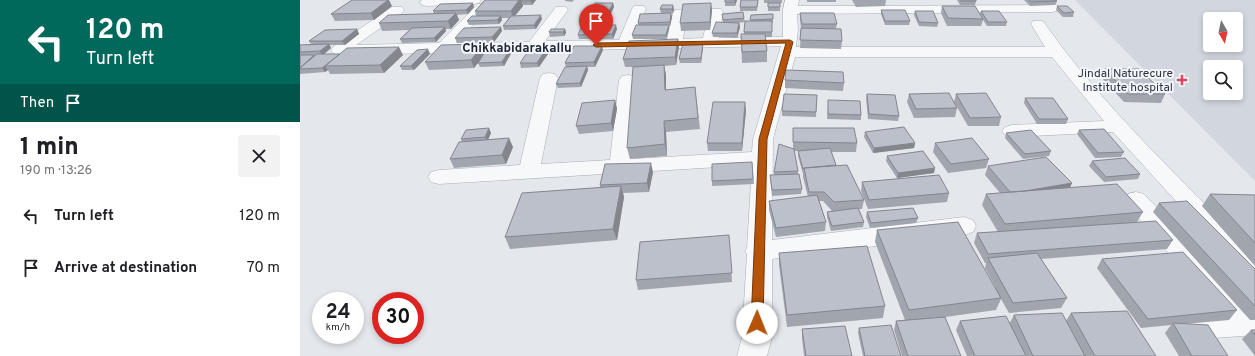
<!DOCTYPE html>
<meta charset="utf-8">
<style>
body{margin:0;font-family:Overpass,sans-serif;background:#f2f2f2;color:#202124;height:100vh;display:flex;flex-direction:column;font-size:15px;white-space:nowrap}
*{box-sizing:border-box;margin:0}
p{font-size:13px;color:#757577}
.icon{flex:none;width:22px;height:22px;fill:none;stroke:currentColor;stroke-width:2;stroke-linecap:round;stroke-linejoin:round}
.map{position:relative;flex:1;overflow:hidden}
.panel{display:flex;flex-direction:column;background:#fff;width:300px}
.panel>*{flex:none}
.hud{background:#00695c;color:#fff;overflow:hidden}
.needle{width:26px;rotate:171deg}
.tools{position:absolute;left:903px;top:12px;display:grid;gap:8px}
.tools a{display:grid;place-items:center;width:40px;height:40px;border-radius:4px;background:#fff;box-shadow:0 2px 6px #0003;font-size:20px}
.speed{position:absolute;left:12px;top:292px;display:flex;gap:8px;font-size:20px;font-weight:700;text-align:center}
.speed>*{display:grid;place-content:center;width:52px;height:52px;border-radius:50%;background:#fff;box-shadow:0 2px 6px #0003;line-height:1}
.speed small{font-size:10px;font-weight:400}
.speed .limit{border:6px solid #d22;background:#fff;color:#111}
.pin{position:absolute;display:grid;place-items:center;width:34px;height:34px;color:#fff;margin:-41px -17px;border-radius:50% 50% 50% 0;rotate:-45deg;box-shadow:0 0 4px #0007}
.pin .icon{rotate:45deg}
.me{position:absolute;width:44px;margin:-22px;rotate:1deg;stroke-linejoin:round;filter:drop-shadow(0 0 3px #0008)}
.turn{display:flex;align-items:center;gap:14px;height:84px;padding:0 20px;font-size:18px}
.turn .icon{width:52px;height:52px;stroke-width:2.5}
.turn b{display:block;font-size:28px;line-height:34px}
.then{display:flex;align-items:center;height:38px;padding:0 20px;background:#0003;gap:8px;font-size:15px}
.round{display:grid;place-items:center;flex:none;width:42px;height:42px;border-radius:4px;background:#f2f2f2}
.head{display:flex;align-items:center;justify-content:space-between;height:68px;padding:0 20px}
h1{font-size:24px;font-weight:800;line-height:30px}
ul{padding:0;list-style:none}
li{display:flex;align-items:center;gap:12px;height:52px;padding:0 20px}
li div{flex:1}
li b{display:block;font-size:15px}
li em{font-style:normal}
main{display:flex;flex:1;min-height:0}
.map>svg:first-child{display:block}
</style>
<main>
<section class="panel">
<div class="hud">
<div class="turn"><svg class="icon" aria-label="left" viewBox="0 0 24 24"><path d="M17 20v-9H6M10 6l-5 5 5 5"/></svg><div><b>120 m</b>Turn left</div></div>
<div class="then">Then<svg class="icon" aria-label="arrive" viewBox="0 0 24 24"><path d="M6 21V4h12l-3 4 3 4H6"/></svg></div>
</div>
<div class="head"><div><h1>1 min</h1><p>190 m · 13:26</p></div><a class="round"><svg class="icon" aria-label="close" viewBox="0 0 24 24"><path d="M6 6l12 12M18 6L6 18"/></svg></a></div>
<ul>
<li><svg class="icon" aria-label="left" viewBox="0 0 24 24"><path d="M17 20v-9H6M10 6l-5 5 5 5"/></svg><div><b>Turn left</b></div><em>120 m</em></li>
<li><svg class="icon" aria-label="arrive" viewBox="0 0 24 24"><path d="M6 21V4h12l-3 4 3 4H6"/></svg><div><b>Arrive at destination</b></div><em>70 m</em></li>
</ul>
</section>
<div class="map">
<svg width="955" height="356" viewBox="0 0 955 356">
<rect width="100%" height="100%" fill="#e4e7ec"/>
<path fill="#d2d6de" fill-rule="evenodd" d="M775,0H955V181ZM910,19H936V45H910ZM910,67H936V93H910Z"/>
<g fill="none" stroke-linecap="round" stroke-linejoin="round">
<g stroke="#a9aeb7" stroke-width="1">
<path id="minor" d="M122,0H181L179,3L174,4L127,6L122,5L120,2Z
M485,0H499L498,6L757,5L759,8L757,11L752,12L497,14L498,30L496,47H745L731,24L733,21H743C803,107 882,180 955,254V281L946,278L813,132L712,137L705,135L702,131L705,127L712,125L804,121L752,57H495L473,139L472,240L664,217L673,220L676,226L673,232L664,235L472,259V337L467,356H437L442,337L447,254L445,251L447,248L452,165L139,184L131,182L128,177L131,172L139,170L220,165L240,78L243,74L249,73L255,74L258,78L241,164L310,160L319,80L322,76L328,75L334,76L337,80L331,159L452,152L453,139L481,46L39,55L33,53L31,50L33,47L92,7H102L104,10L102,13L56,45L139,43L178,4H188L190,7L156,43L229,42L256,7H266L268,10L245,41L319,40L332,9L334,6H344L346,9L334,39H367L373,13L375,10H385L387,13L383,39L403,38L409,12L411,9H421L423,12L419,38L483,37V10Z
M836,192L844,194L955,311V335L888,340L878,336L873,327L878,318L888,314L920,313L828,206L824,200L828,194Z"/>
</g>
<use href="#minor" fill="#f7f8fa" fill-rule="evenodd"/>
</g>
<path fill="#a1a5ae" d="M185,0H236L232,5H223V6L215,16L242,19L236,29L204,30L203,26L209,18H202V20L199,24L169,25L167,21L176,16L175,11Z
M265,0H274L272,2L265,1Z
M437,0L435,6H425V2Z
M458,0L457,11H440V7Z
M464,0H482V3H480V11H468V3H464Z
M507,0H536V2H507Z
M552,0H586L585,6L556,7Z
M657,0H676V1L675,5H660Z
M724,0H755L757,1L755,5L730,6Z
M313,3L314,7L309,17H290L289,13Z
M362,5L374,9L373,13H361L360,9Z
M92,6L74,20L35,21L31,14Z
M642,6L680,14L681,11L707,22L706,26H687L683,20L681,26H647L641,13Z
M757,6L774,12L773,17H763L756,10Z
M174,7L168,14L157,15L159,20L151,29H145L146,31L136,42L102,43L100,39L109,30L82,31L79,23L134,13L133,11Z
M412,10L410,30L381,31L380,23Z
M581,10L610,21L609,25H585L581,14Z
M615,11L638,23L637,27L619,26L614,15Z
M371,13L372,17L370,26H369V29L366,39H333L332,35L338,25V23Z
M500,13L537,24L536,28L542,41L541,49L500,48L501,28L500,20Z
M422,14L444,18L445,22L438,23H439L440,27L437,38L413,37L412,33L423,23Z
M473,14V23H472V37H465L467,51V62L442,63L441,34H444V32L451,21V15Z
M297,24L298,29L295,39H279L278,35Z
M57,29L59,34L45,45H30L31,48L24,54L103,55L84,73L30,74L28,70L25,72L0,74V45L11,44L9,41Z
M265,29L266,33L264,36L250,37L249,32Z
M317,29L313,39H298L297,35Z
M202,31L194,42L157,43L155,38Z
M378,39L379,47L376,65L364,66L366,75V90L395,87L400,129L366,132L367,156L330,159L327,148L338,67H325L323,59Z
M184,44L186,50L212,46L213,50L204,66L180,67L178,63V62L174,68L129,70L125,62Z
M403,47L401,63H380L379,59Z
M303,50L295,67H287L288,70L281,87L258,88L256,84L266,67L265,63Z
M250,51L239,67L221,68L220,63Z
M130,54L114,70H102L100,66Z
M805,69L865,94L861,103L824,102L801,77Z
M485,80L544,83L543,91L485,88Z
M567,94L599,116L598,121L568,119L566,98Z
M609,94L657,108L655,117L614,118L607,102Z
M656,94L701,117L699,126H668L654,102Z
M517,95L516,117L482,116V111Z
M725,98L768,119L766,124H737L724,103Z
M315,100L317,109L313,131L279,134L276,126Z
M528,105L561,115V120L527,119Z
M446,110L442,151H408L407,143Z
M493,128L557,143L556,152H531L536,165L564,200L562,209H559L564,222L563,227L531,231L527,217V212L532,211L523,201H519L526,222L525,231L476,237L469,210V201L508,197L503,177V174L498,156V151H494L498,171V174L502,189L501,194L472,196L470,175H474V172L493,148Z
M779,130L824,152L821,157L795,158L777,134Z
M565,132L615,143L614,148L573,153L564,137Z
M191,133L188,140L213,147L206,164L154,168L150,159L162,142L161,139Z
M706,133L751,151L749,156L723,159L705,138Z
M635,143L689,159L686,168L648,173L633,152Z
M587,156L634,173L597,178L586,161Z
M792,161L840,174L838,179L804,182L789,166Z
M452,162L454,184L412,186V181Z
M688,166L772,183L770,187L843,212L837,222L873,240L867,249L741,259L767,298L761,308L709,313L701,299L696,310L645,317L661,356H602L594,330L596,321L605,320L575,242L577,230L696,288L685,268L686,263H685L674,243L677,233L698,232L682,205L686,194L700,193L685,175Z
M353,172L349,192L323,193L324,197L317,240L210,249L205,237L300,187V185Z
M562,182L649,193L647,202L568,209L561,191Z
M910,194L955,195V266L902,206Z
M859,203L955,269V320H950L853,212Z
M567,212L618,218L616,223L570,228L566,217Z
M429,235L432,282L338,290L336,280Z
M479,253L585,306L583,318L487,327L479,265Z
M802,259L937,310L929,320L885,324L928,356H879L865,333L871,325L841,328L797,268Z
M771,313L856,356H667L656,330L660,321L709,324L714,315L766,321Z
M559,328L601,356H563L558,333Z
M502,329L552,356H504L502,338Z
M951,330H955V356L942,339Z"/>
<path fill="#83868d" d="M88,0H89L92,6L74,20L71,13Z
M219,0H221L223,6L213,18L211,11Z
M231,0H236L232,5L231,1Z
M435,0H437L435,6Z
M173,3L174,7L168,14L166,10Z
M313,3L314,7L309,17L308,13Z
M411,3L412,10L410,30V22Z
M373,5L374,9L373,13L372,9Z
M156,13L159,20L151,29L148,21Z
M371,13L372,17L370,26V22Z
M241,15L242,19L236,29L234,25Z
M201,16L202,20L199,24L197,20Z
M439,23L440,27L437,38V33Z
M297,24L298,29L295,39L294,34Z
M316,25L317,29L313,39L312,34Z
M369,25V29L366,39V35Z
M145,27L146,31L136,42L134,38Z
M201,27L202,31L194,42L192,37Z
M57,29L59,34L45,45L42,41Z
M265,29L266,33L264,36L263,32Z
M378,39L379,47L376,65L375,57Z
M403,43V47L401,63V58Z
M29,44L31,48L22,56L20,51Z
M184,44L187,52L174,68L171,60Z
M212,46L213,50L204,66L202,62Z
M248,46L250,51L239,67L237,63Z
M302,46L303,50L295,67L294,62Z
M99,47L103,55L84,73L80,65Z
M128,49L130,54L114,70L111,66Z
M364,65L366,75V100L365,90Z
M25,66L28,70L25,72L22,68Z
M287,66L288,70L281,87L280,83Z
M315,100L317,109L313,131L311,123Z
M445,102L446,110L442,151V143Z
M364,121L366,132L367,156L365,144Z
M189,128L191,133L187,142L185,137Z
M209,138L213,147L206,164L202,155Z
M615,143L614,148L573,153L574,148Z
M351,163L353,172L349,192L347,183Z
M635,168L634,173L597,178L598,173Z
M772,183L768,192L711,193Z
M321,186L324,197L317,240L313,229Z"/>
<path fill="#bbc0ca" stroke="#83868d" d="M52,0H88L71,13L31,14Z
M185,0H219L211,11H175Z
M221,0H231V1H221Z
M425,0H435V2H425Z
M441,0H458L457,7H440Z
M660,0H676V1H661Z
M729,0H755L757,1L731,2Z
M173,3L166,10L133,11L140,4Z
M295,3H313L308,13H289Z
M411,3L410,22L380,23L383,4Z
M468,3H480V7H468Z
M362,5H373L372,9H360Z
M642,6H675L683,19L648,18Z
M757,6H767L774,12L764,13Z
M581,10H605L610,21H585Z
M615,11H633L638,23L619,22Z
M681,11H699L707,22H688Z
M443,12L444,18L423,20L422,14Z
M156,13L148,21L79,23L88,15Z
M371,13L370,22L338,23L340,14Z
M500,13H534L537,24H502Z
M473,14V19L450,20L451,15Z
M241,15L234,25L203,26L211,16Z
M172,16H201L197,20L167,21Z
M445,21H472V32H444Z
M416,22L439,23L437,33H412Z
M297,24L294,34L278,35L282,25Z
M301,25H316L312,34L297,35Z
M336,25H369L366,35H332Z
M145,27L134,38L100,39L112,28Z
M201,27L192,37L155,38L164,28Z
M501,28L541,29L542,41L500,40Z
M57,29L42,41H9L25,30Z
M251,29H265L263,32H249Z
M441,34H465L467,51L442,52Z
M378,39L375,57L323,59L329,41Z
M383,43H403L401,58L379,59Z
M29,44L20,51L0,52V45Z
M184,44L171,60L125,62L141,45Z
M212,46L202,62L178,63L188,47Z
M232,46H248L237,63H220Z
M274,46H302L294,62L265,63Z
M99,47L80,65L25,66L47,48Z
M128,49L111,66H100L117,50Z
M17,54H40L22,68L0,69V55H14L0,68Z
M364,65L365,90L395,87L398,118L364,121L365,144L327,148L333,67Z
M287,66L280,83L256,84L265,67Z
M805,69H839L865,94H828Z
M486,70L543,72L544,83L485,80Z
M649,93L657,108L616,109L609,94Z
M686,93L701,117L670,118L656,94Z
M484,94L517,95L516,112L482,111Z
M567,94L595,95L599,116L569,114Z
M725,98H753L768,119H739Z
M315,100L311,123L276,126L282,103Z
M528,100L560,101L561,115L528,114Z
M413,102H445L442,143H407Z
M604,127L615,143L574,148L565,132Z
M189,128L185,137L161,139L166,130Z
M493,128H554L557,143L493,142Z
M804,129L824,152L798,153L779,130Z
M731,130L751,151L725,154L706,133Z
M209,138L202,155L150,159L159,142Z
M672,138L689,159L651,164L635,143Z
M479,144L494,149L498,171L474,172Z
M530,148L536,165L504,168L503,169L498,151Z
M623,151L635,168L598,173L587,156Z
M746,157L772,183L725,191L710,192L688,166Z
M825,158L840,174L806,177L792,161Z
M452,162L453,179L412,181V164Z
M351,163L347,183L300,185L305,164Z
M547,165L564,200L534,202L524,192H509L504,168Z
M499,174L502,189L472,190L470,175Z
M639,175L649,193L569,200L562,182Z
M817,184L843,212L705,224L686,194Z
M321,186L313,229L205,237L222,193Z
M910,194L955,195V243Z
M517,195L526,222L476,228L469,201Z
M887,201L955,269V306L859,203Z
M558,208L564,222L532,226L527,212Z
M613,208L618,218L571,223L567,212Z
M856,221L873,240L688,254L677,233Z
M658,222L701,298L609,310L577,230Z
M429,235L432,273L336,280L340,242Z
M567,246L585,306L487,315L479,253Z
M883,252L937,310L848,319L802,259Z
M737,253L767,298L713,303L688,258Z
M827,311L856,356H795L771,313Z
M762,313L785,356H733L714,315Z
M706,316L726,356H675L660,321Z
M645,317L661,356H608L596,321Z
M873,323L908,325L928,356H892Z
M591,325L601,356H565L559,328Z
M545,326L552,356H506L502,329Z
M951,330H955V335Z"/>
<path fill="#b45309" stroke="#753606" d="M490,40L493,42L467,139L463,323L461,326L457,328L453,326L451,323L459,139L486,43L296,47L293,45L296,43Z"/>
<path fill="#d1495b" stroke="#f4f6f9" stroke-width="1.5" d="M880 74h4v4h4v4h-4v4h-4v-4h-4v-4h4z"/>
<g text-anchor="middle" stroke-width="4" stroke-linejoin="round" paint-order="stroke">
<g font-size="12" fill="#2b3445" stroke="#f4f6f9" text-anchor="end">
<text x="873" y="77">Jindal Naturecure<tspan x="873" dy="14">Institute hospital</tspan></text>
</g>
<g font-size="13" font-weight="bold" fill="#1d2536" stroke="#f4f6f9">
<text x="217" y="52">Chikkabidarakallu</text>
</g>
</g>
</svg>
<div class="tools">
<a><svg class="needle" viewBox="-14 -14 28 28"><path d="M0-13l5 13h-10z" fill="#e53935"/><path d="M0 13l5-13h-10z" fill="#757577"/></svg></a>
<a><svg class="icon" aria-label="search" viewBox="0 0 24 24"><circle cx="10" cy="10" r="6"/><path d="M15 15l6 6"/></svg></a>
</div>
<div class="speed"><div>24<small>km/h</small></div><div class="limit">30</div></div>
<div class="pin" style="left:296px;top:45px;background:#d93025"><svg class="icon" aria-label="arrive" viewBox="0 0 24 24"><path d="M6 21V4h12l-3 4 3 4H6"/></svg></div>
<svg class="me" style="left:457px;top:323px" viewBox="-20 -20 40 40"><circle r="19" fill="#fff"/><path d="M0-13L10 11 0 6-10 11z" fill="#b45309"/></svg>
</div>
</main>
